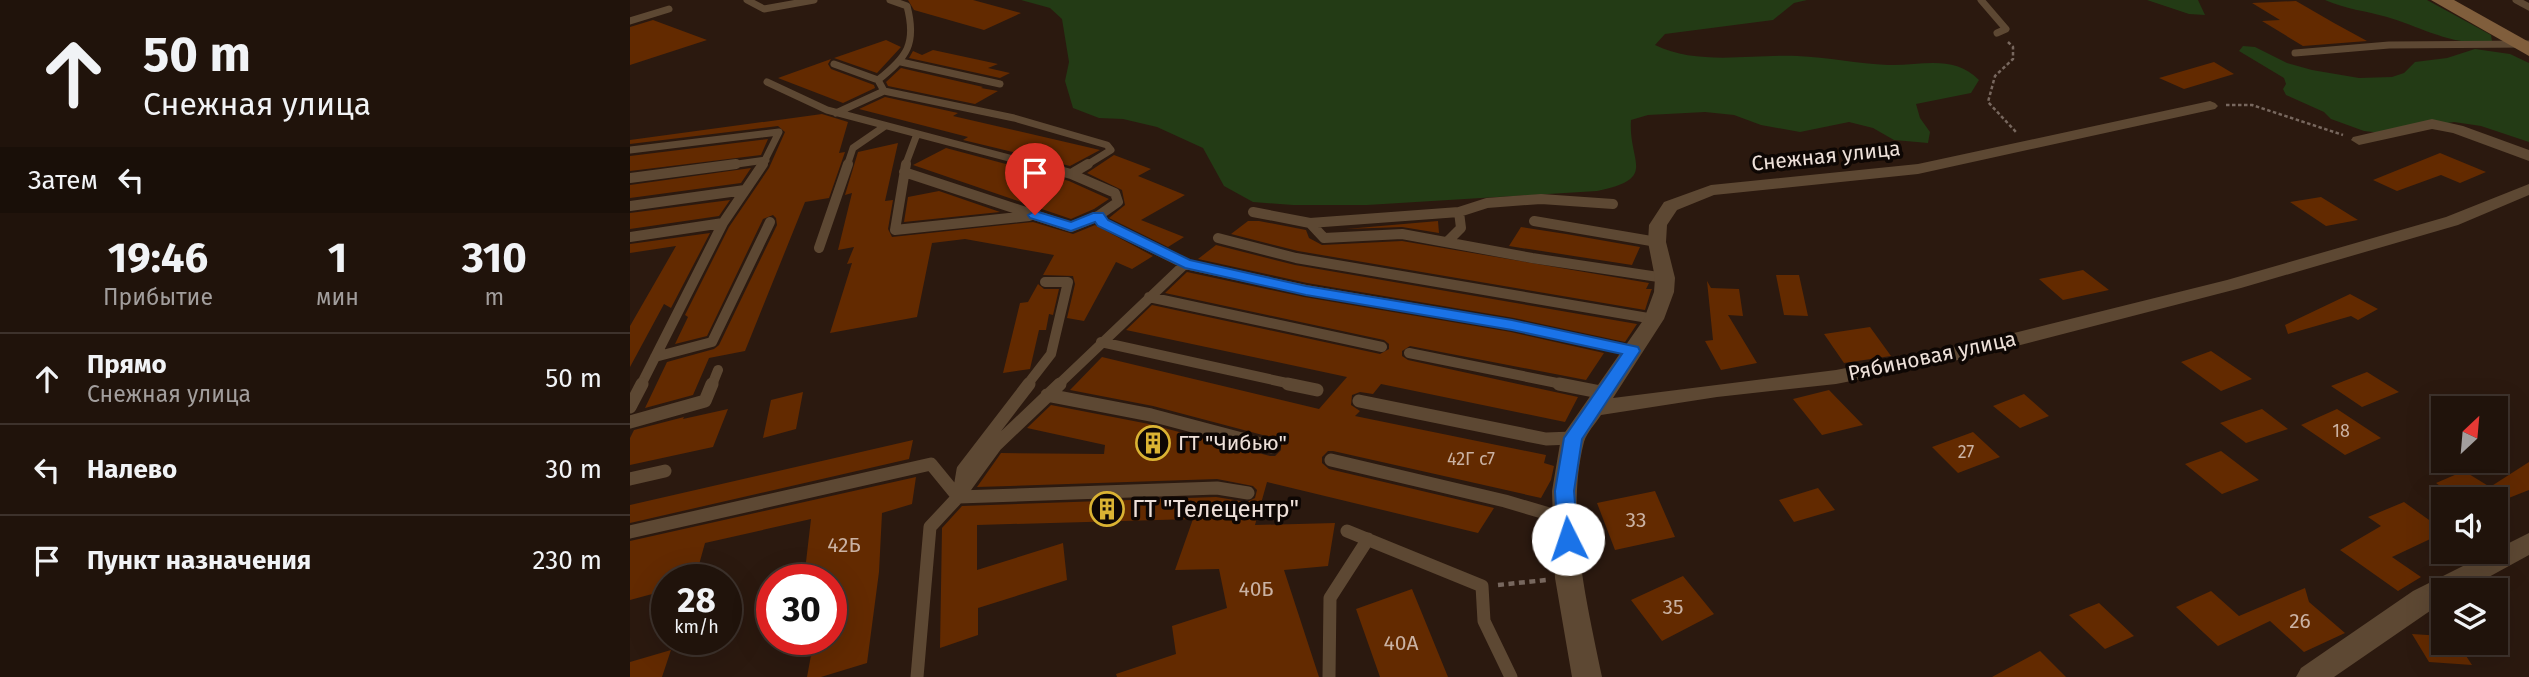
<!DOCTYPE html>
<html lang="ru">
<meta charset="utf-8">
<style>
body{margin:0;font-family:"Fira Sans",sans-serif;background:#281c14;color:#f1f3f6;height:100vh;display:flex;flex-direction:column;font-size:26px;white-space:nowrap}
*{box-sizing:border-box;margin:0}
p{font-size:23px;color:#a29e9d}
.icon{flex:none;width:38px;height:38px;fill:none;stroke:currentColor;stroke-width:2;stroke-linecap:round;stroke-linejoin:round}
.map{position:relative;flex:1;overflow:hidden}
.panel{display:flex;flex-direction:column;background:#20130b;width:630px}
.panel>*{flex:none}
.hud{background:#20130b;color:#f1f3f6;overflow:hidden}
.needle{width:46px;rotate:26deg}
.buttons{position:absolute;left:1801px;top:396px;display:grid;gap:14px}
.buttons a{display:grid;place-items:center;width:77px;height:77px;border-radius:0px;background:#20130b;box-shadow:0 7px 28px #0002,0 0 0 2px #3d322c;font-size:35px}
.speed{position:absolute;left:21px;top:564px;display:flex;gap:14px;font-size:35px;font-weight:700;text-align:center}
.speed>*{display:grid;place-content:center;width:91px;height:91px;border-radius:50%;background:#20130b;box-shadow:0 7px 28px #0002,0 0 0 2px #3d322c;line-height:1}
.speed small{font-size:18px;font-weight:400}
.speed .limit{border:10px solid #d22;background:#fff;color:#111}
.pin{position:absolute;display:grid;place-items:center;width:60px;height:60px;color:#fff;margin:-72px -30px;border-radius:50% 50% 50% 0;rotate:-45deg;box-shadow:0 0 7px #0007}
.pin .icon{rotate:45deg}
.me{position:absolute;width:77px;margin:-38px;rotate:356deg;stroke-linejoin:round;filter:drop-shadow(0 0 5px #0008)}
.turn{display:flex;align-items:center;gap:24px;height:147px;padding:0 28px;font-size:32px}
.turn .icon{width:91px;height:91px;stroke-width:2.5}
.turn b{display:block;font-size:49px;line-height:60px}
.then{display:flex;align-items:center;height:66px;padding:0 28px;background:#0003;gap:14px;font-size:26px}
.eta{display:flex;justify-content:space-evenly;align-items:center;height:119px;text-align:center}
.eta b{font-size:42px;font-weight:700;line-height:49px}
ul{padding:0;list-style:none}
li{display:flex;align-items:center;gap:21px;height:91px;padding:0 28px;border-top:2px solid #3d322c}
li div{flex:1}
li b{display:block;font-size:26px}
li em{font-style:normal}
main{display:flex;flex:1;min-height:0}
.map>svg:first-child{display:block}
</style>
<main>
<section class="panel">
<div class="hud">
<div class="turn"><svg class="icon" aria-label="ahead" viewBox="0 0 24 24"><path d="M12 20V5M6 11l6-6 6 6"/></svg><div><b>50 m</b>Снежная улица</div></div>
<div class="then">Затем<svg class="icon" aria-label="left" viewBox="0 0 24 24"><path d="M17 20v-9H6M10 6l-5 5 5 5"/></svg></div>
</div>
<div class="eta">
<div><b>19:46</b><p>Прибытие</p></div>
<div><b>1</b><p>мин</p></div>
<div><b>310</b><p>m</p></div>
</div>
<ul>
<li><svg class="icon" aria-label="ahead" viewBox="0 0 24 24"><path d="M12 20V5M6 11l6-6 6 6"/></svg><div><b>Прямо</b><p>Снежная улица</p></div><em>50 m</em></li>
<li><svg class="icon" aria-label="left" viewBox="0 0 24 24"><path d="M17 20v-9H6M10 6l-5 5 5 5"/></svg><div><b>Налево</b></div><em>30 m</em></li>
<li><svg class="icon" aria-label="arrive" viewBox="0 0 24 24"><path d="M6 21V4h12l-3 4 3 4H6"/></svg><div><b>Пункт назначения</b></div><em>230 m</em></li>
</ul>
</section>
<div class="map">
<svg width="1899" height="677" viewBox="0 0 1899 677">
<rect width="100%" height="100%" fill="#2b190f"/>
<path fill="#233b15" d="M391,0H1177L1164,3L1143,20L1035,34L1025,45C1068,66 1121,54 1167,56C1198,57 1228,64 1258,65C1292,66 1323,54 1349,80L1341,93L1286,104L1290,118L1300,132L1298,143L1264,140L1243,128L1219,122L1170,132L1131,125L1104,115L1075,112L1018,115L1001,120C998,163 1029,178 967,191L737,205H663L623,202L594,186L573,148L527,127L493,119L469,118L443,108L435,81L439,62L432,19L420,8Z
M1517,0H1568L1575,15L1559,14Z
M1695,0H1797L1861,35L1862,41C1826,48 1791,27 1757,17C1736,11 1715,9 1695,0Z
M1613,46L1625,47L1657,63L1682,70L1729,78L1762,77L1774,73L1785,62L1817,58L1845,49L1880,54L1899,63V142L1851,126L1824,122L1752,133L1734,131L1701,119L1694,112L1656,95L1653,89L1656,84L1654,78L1609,51Z"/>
<path fill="#632a00" d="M278,0H343L391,13L354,30L284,10Z
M1666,1L1704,23L1737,41L1673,46L1632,21L1650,20L1622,3Z
M23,20L77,40L0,65V27Z
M256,40L271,47L247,73L204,58Z
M303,50L368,64L358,68L380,73L370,78L279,58L283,51L292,55Z
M201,59L198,64L201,69L244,85L245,88L213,103L148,78Z
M1584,62L1604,74L1554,89L1529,78Z
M271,68L353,87L351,88L368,91L345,104L258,86L256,82Z
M255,97L328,113L323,116L470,150L440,166L333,140L338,137L229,109Z
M192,114L218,122L209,153L215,152L199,198L175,202L115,351L79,358L63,395L15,408L37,362L84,349L89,345L147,225L146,218L143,215L133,219L77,336L45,344L58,317L55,315L99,227L139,168L155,132L148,126L0,144V140Z
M138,139L131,155L0,171V156Z
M268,143L255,201L263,200L258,229L262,237L403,222L443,234L465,225L523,256L502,269L486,262L454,321L437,318L445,284L443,276L413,275L424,255L335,239L302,243L287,317L200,333L222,263L217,264L224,247L208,250L222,193L215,195L228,152Z
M316,148L439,181L479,199L464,209L441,219L283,165Z
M1810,153L1856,172L1830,183L1811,175L1767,191L1743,180Z
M484,155L521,169L508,176L555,195L511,220L554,237L538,247L479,218L495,205L492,190L457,173Z
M121,168L111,183L0,198V185Z
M309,191L370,212L274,222L278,197Z
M1691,197L1728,220L1696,226L1660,202Z
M100,200L89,216L0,229V213Z
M618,221H629L676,230L679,238L692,245L772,241L1019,283L1016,289H1022L1021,291L1015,310L668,251L601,234Z
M808,221L809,233L772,227L716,229Z
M891,227L936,234L1010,247L1002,265L879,246Z
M80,233L41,308L34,304L0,367V326L46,246L0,253V244Z
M586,245L665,265L1007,324L995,342L884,318L677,283L568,259Z
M1453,270L1479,290L1433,300L1409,279Z
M557,272L674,297L881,332L974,353L956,380L780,346L772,351V356L778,360L948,397L935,422L751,384L743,394L730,392L722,395L721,405L730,411L725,416L916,455L914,463L924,466L921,480L911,498L703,451H698L692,457V463L699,469L864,508L848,533L637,482L625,525L705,523L698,566L654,570L689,677H487L486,674L546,654L542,626L597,608L589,569L545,570L563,519L347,525V570L433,543L437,580L348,608V635L310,648L312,528L332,506L586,497L617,502L625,498L627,490L623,486L587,479L347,487L371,453L474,454L475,445L397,428L421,405L519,424L640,456H645L651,450V444L644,438L523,406L440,390L472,357L689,409L717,377L496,330L522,305L750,354L759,349V344L754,340L535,293Z
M1146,275H1169L1178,316L1154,315Z
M1077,281L1081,288L1109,289L1113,316L1098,315L1127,363L1091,370L1075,341L1083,340Z
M408,284L414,289H429L423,315L419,314L416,330H409L400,369L373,373L390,303L398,302Z
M1720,294L1748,309L1728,320L1721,316L1658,334L1655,325Z
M1240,327L1261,356L1214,363L1194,334Z
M1581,351L1622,379L1591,391L1551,362Z
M1737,372L1769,392L1732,407L1701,386Z
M1199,390L1233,425L1192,435L1163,399Z
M173,392L166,429L133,438L141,400Z
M1394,394L1419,416L1390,428L1363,406Z
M98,409L83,447L0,465V438L4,430L54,417L53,419Z
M1632,409L1658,429L1616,443L1590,423Z
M1707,409L1751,438L1715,455L1671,425Z
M1343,432L1370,457L1328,473L1302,447Z
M283,440L279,459L0,523V505Z
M1591,451L1629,480L1592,494L1555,464Z
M1899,462V490L1866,503V499H1828L1806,483L1834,471L1860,487Z
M286,477L282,504L252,513L249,572L237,663L191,677H177L184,639H201V579H174L181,519L75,543L65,579H37V590L0,600V541Z
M1188,488L1205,510L1164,522L1149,500Z
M1025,491L1045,537L985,550L967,503Z
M1774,502L1813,530V533L1762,557L1791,577L1768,591L1710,550L1751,526L1738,517Z
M1053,576L1084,614L1032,641L1001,600Z
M1675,588L1679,602L1715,633L1674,652L1640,621L1588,646L1546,607L1581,591L1609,616Z
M782,589L818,677H750L726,609Z
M1469,603L1504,636L1475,649L1439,615Z
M1782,634L1813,636V642H1827L1842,665L1799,662Z
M41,650L32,677H0V662Z
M1410,651L1436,677H1362Z"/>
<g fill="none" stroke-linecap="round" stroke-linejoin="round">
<path stroke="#77675e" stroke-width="2.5" stroke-dasharray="3.5 2.5" stroke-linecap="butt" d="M1378,42L1383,47V59L1365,76L1358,102L1386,132
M1596,105H1622L1713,135"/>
<path stroke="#77675e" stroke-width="4.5" stroke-dasharray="6 4.5" stroke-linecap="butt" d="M868,585L916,580"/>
<path stroke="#5d4833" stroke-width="7" d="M117,0L134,9L184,0
M1351,0L1376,29L1367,33
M1886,0L1899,7
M0,21L39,9
M1665,53L1759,45L1899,44
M271,62L370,84
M204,64L248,80L254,91L384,118L477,145L481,150L455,166
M248,80C277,57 287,44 277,6L260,0
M137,82L197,110L409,166
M206,113L254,91
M0,150L149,132L132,166
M93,166L136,160
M217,166L223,148L255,126
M275,166L287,134"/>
<path stroke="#5d4833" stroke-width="10" d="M276,164L265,230L399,216
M274,172L441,227L468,216L488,202L485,193L441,174L403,164
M441,174L458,164
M0,178L106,164
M0,206L115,190
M623,212L680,223L829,212L857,203L911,199L983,204
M468,216L473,223L555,264L676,290L882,325L1002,351
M904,221L1027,242
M680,223L694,238L772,234L902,258L1035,278
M0,237L93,223
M588,238L666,258L1024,319
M817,242L831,228L829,212
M189,248L218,164
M519,297L752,347
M471,342L666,385
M779,353L937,385
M25,357L82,342L140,222
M11,385L93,223L133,164
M82,385L88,370
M397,385L421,354L438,282H415
M428,385L555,264"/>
<path stroke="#5d4833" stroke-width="13" d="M658,384L687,390
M929,384L975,393
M417,395L521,415L642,447
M729,401L916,439L943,438
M0,407L12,384
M0,422L75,401L82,384
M701,460L875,501L936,519
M0,479L35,471
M329,494L333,470L399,384
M717,531L852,586L854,621L881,677
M0,532L301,464L328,497L587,488L618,493
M287,677L300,527L328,497L366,445L430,384
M699,677L700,598L738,539"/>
<path fill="#5d4833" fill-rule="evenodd" d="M1580,101L1585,103L1588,106L1585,109L1288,174L1084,195L1047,210L1037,225L1036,242L1045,278L1044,292L1034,319L983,398L1206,370L1348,342L1597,280L1816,217L1899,184V195L1828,225L1611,288L1348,356L1206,384L1087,397L971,415C966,423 957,432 954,442C935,516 957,603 972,677H942L925,578L922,491L931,438L1014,319L1024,292L1025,278L1018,242L1019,225L1034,202L1081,185L1288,164Z
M1802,119L1833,126L1899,150V161L1823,133L1802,129L1729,145L1721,140L1723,137Z
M1899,533V555L1835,590H1813V602L1704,677H1666L1671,668L1783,591Z"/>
<path fill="#805e3c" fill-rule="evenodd" d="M1801,0H1824L1899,42V56Z"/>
</g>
<path fill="#1a73e8" stroke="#114b97" stroke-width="2" d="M405,211L441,222L463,213H473L478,220L560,260L676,286L882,320L1008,347L1010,351L952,439L944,491L948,539L945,544L938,547L931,544L928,539L925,491L934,438L992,354L882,330L676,295L555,268L468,226L465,222L441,231L400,218L398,215Z"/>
<defs>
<g id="building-ring" transform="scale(1.75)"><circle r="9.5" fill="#0e0704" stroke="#dab333" stroke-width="1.5"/><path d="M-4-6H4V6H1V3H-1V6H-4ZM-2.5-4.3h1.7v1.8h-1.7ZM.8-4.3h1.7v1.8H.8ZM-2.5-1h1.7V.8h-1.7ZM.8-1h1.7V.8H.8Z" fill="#dab333"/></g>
</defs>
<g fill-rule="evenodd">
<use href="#building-ring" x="523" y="443"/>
<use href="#building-ring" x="477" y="509"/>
</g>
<g text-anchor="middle" stroke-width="7" stroke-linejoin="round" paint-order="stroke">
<g font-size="18" fill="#cab2a3">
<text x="1711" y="437">18</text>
<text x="1336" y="458">27</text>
<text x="841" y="465">42Г с7</text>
</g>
<g font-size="21" fill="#ede0d9" stroke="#0e0704">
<text transform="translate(1196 156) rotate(-6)" y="7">Снежная улица</text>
<text transform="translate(1302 356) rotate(-12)" y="7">Рябиновая улица</text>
</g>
<g font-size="21" fill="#ede0d9" stroke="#0e0704" text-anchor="start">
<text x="548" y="450">ГТ "Чибью"</text>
</g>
<g font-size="21" fill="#cab2a3">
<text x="1006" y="527">33</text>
<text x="214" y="552">42Б</text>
<text x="626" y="596">40Б</text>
<text x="1043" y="614">35</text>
<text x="1670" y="628">26</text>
<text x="771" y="650">40А</text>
</g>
<g font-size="24" fill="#ede0d9" stroke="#0e0704" text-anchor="start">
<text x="502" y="517">ГТ "Телецентр"</text>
</g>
</g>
</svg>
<div class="buttons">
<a><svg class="needle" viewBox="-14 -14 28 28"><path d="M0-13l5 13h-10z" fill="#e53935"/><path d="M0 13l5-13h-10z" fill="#a29e9d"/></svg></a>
<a><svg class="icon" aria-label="sound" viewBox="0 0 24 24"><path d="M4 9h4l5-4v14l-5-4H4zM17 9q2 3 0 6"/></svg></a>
<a><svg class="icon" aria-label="layers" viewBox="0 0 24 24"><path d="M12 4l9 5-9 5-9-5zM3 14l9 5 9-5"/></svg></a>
</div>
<div class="speed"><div>28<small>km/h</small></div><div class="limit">30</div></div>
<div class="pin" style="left:405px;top:215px;background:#d93025"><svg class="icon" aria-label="arrive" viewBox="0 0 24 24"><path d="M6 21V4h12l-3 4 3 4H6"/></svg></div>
<svg class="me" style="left:938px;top:539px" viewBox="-20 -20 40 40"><circle r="19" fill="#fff"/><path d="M0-13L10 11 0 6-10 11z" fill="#1a73e8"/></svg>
</div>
</main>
